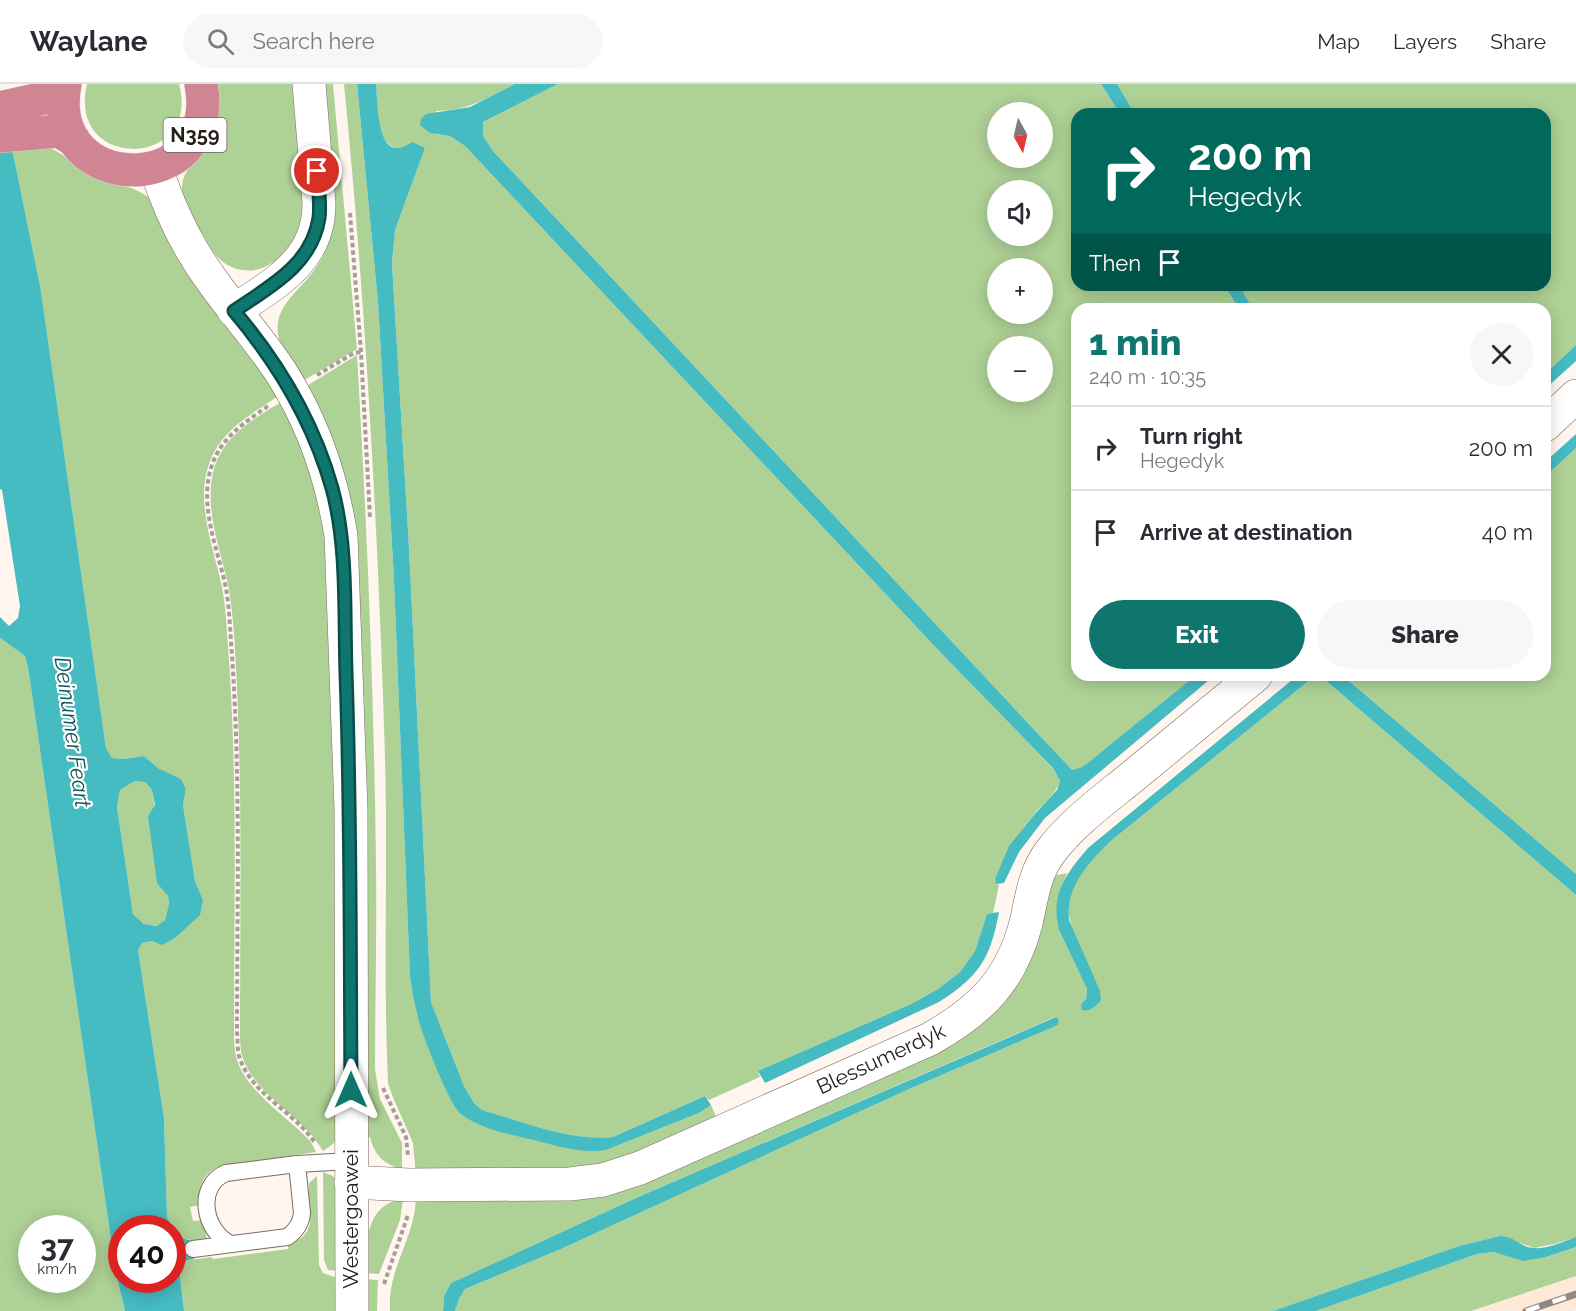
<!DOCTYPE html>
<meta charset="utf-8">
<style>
body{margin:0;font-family:Raleway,sans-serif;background:#f7f7f7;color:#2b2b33;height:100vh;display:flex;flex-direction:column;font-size:22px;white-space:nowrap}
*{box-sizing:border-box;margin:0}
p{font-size:20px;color:#7c7c81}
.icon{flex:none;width:33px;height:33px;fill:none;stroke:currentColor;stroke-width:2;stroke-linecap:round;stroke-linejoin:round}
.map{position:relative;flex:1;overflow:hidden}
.sheet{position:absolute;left:1071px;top:219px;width:480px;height:378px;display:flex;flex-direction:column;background:#fff;border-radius:18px;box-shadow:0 3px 15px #0003}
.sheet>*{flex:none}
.hud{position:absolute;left:1071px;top:24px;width:480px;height:183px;border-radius:18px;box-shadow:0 3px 15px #0003;background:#00695c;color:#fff;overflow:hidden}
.needle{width:39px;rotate:172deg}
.fabs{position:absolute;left:987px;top:18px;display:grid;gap:12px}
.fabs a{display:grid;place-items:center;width:66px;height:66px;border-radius:50%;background:#fff;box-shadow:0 3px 15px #0003;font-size:30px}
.speed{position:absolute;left:18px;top:1131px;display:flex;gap:12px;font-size:30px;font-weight:700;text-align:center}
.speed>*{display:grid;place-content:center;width:78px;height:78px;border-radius:50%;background:#fff;box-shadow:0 3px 15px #0003;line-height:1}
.speed small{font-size:15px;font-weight:400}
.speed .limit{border:9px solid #d22;background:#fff;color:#111}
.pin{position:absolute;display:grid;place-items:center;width:51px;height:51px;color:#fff;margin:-26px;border:3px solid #fff;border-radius:50%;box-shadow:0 2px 6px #0007}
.me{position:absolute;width:66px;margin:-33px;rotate:0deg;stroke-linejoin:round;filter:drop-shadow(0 0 4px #0008)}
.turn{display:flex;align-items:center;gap:21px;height:126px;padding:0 18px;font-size:27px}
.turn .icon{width:78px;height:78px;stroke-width:2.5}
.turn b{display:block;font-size:42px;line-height:51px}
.then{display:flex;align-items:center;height:57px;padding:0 18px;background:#0003;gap:12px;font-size:22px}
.round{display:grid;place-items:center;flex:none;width:63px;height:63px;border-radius:32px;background:#f7f7f7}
.head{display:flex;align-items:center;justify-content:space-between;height:102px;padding:0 18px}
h1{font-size:36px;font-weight:800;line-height:45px;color:#0f766e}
.action{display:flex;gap:12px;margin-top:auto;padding:12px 18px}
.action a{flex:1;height:69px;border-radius:36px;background:#0f766e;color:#fff;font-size:24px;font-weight:800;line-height:69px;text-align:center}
.action a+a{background:#f7f7f7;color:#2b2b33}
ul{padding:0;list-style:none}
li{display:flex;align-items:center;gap:18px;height:84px;padding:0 18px;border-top:2px solid #e1e1e2}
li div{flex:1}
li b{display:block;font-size:22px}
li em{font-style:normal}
header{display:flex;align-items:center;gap:36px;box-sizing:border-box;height:84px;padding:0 30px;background:#fff;border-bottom:2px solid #e1e1e2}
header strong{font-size:28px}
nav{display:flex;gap:33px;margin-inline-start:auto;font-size:21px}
.search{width:420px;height:54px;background:#f7f7f7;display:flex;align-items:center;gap:15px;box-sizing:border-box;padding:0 21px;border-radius:33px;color:#7c7c81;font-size:22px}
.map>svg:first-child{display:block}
</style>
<header>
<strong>Waylane</strong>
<div class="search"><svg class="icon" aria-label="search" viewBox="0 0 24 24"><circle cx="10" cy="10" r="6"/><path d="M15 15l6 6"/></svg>Search here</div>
<nav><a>Map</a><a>Layers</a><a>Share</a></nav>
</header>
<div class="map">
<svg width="1576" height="1227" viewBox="0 0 1576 1227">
<rect width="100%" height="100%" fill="#fff6f0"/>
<path fill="#fee8d8" d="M1576,1192V1226L1572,1227H1471Z"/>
<path fill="#aed196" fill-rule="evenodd" d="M87,0H179C202,85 66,88 87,0Z
M217,0H294L303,92L300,93C301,106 304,119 302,131C296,171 253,207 217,173C211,166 207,157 202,149L198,150C192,136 181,119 182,102C183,87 194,79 202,66C215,45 219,25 217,0Z
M321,0H333L357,265L301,298C294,286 286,274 281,261C267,225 299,209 315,185C325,172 329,158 333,142Z
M344,0H357L378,218L394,496L410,893L417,931L459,1028L606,1066L699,1029L711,1021L719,1039L614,1083L416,1092L413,1059L392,1011L388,999C383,890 388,781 385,672C378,448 366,224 344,0Z
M376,0H515C485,15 470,26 436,27L435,50L450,52L465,62L941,569L1053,684L1060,697C1055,712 1041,721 1031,734C1015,753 1005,772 995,795L996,800L999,801L993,829L987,830L975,867L960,888L938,905L911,920L758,987L760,993L709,1016L705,1012L613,1053C569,1057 524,1038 482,1026L474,1019L464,1002L431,918L409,464L392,179L395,146L425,64C416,64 404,66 396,64C375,60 377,18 376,0Z
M558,0H1101L1120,30H1077V201H1224L1239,225H1077V591H1196L1089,679L1082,683L1072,686L493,67L483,52V38ZM998,28H1042V74H998ZM998,106H1042V152H998ZM998,184H1042V230H998ZM998,262H1042V308H998Z
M1117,0H1576V261L1545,290V225H1253L1239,201H1545V30H1135Z
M47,63C65,69 75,83 91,91C110,100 131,100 148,113L280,311C250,331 219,347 208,383C196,419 214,467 222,503C225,518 226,534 227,549C238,681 234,816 234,949C234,956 234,965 236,973C245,1005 280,1028 303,1050L311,1058L316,1068L221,1082C202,1089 198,1102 201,1121L190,1123L193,1137L203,1136L207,1155C186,1158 173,1155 167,1133L164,1034L138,866L141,859L152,857L203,816L195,797L183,721L186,705L181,695L158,684L144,672L123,675L112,674L106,664L41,207L11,64Z
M357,271C367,441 374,611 376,781C377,849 375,917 375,985L380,1015L402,1059V1085C384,1081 374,1071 370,1053L364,1052L351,424C344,381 325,342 305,303Z
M283,317L295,340L324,429L337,726V1054L333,1060L323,1067C302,1031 255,1012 242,972C240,965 240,956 240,949C240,816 243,682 234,550C233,535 231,519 229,505C221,467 203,423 214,385C224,351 255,334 283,317Z
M1576,364V790L1342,591H1545V393Z
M0,554L25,572L28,583L116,1190L125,1227H0ZM32,1144H82V1196H32Z
M1319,593L1324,595L1576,811V1153L1555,1160L1534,1164L1500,1152L1459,1162L1273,1227H455L459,1215L465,1205L561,1165L909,1005L1058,941L1055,933L636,1114L451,1199L444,1212L443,1227H390C387,1183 416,1155 416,1110L540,1112L959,950L1048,793L1067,789C1059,808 1054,826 1059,846L1087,905L1086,915L1081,920L1097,921C1091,902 1087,882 1080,862C1077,854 1072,845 1070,836C1061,803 1091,777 1112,756L1311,595Z
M135,697L145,698L152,706L169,820L165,836L158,842L144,840L133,830L117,723L120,706Z
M323,1088L333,1092L339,1100L340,1187L328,1186L324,1176Z
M317,1092L319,1181L323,1189L340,1195V1227H184L179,1183L189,1176L212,1173L213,1175L288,1165V1160C316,1151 311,1134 307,1110H309V1099Z
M403,1115L400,1136L379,1190L364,1189V1147H369C374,1129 383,1118 403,1115Z
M1576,1163V1192L1471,1227H1316L1477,1170L1494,1168L1546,1173Z
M364,1195L378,1196L377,1227H364Z"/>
<path fill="#45bbc2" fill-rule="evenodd" d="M357,0H376C378,20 376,84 412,58L425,64L395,146L392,179L409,464L431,918L464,1002L474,1019L482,1026C524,1038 569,1057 613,1053L705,1012L711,1021L699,1029L606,1066C581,1070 558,1062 534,1056C509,1050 482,1046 461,1030C449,1020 421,948 417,930C414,918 412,905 410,893L394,496L378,218Z
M515,0H558L483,38V52L493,67L1072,686L1082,683L1088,679L1196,591H1215L1045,734L1019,768L1004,799L996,800L995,795L1009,762L1033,732L1057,706L1060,697L1053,684L941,569L465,62L450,52L430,49L420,41L421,35L426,30L470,23Z
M1101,0H1117L1135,30H1120Z
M0,20L14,75L41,207L106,664L112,674L123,675L144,672L158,684L181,695L186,705L183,721L195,797L203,816L200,831L175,854L162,861L152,857L142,859L138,866L164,1034L167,1133L172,1144H122V1196H172L173,1146L182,1154L192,1157L194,1175L188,1176L179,1184L184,1227H125L116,1190L28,583L25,572L0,554V533L9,542L18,534L20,522L2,406L0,405ZM135,697L145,698L152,706L155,721L148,732L157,799L168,812L169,820L165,836L157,842L144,840L133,830L117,723L120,706Z
M1224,201H1239L1253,225H1239Z
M1576,261V277L1545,305V290Z
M1576,350V364L1545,393V378Z
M1298,591H1342L1576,790V811L1324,595L1319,593L1311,595L1112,756C1089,779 1066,800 1069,836L1100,907L1101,916C1097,922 1089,928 1082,926L1081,920L1086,915L1087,905L1059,846C1050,810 1066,790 1088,764Z
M999,828C990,876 979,892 939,918L765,999L758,987L911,920L938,905L960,888L975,867L987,830Z
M1056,933L1059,936L1058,941L909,1005L561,1165L465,1205L459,1215L455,1227H443L444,1212L451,1199L636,1114Z
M1500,1152C1511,1153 1514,1156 1523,1161C1538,1170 1562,1158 1576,1153V1163L1546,1173L1523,1177L1494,1168L1477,1170L1316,1227H1273L1459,1162Z"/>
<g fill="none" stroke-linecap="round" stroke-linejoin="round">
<g stroke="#7f6c5f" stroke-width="18">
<path id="lane" d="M231,1160C204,1148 195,1102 226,1089L297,1080L351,1077
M193,1165L287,1153C296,1147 301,1140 302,1129L297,1080"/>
</g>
<g stroke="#7f6c5f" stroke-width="34">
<path id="secondary" d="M156,84C169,125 187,163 213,198C235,229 261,257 282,290C313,339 332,395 341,452L351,725L352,1227
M234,227C275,199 319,177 319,120L309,0
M1545,341L1576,312
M351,1098L409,1101L570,1100L603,1096L640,1084L930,955C981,926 1011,897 1026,839C1032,813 1034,789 1051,767C1073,738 1104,716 1132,693C1173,659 1215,625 1256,591"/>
</g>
<g stroke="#d8d6d5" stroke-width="34">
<path id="highway" d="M65,0C43,114 223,115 201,0
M0,24L53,12L65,1
M0,52L59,47L74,56"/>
</g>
<path stroke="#a69e98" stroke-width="4" stroke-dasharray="4.5 3" stroke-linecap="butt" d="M350,129L361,268L370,433
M317,291L354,269L361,268
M268,322C244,339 220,354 211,384C199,423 218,466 226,504C229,522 230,541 231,558C241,688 237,819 237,949C238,956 237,965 239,972C251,1011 294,1027 315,1059
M383,1004L406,1053L408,1072
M384,1200L408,1131"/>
<use href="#lane" stroke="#fff" stroke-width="16"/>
<use href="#secondary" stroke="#fff" stroke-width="33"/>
<use href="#highway" stroke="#cf8692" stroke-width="33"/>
<g stroke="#918883" stroke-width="7">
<path id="rail" d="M1526,1227L1576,1210"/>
</g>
<use href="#rail" stroke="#fff" stroke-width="4.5" stroke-dasharray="14" stroke-linecap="butt"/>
</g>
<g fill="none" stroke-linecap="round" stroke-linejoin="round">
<g stroke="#0a4d48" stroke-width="15">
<path id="route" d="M317,87C318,102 321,119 319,134C312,181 269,203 234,227C279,280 313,337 332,404C348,462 344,530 346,589C351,728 350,867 351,1006"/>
</g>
<use href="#route" stroke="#0f766e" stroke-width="10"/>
</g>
<g text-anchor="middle" stroke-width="4.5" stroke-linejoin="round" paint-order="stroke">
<rect fill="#fff" stroke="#66615d" stroke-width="1.5" x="163.5" y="34" width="63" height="34" rx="4.5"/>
<g font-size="20" font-weight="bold" fill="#251d18">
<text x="195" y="58">N359</text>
</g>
<g font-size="21" fill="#251d18" stroke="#fff">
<text transform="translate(881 975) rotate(-25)" y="7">Blessumerdyk</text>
<text transform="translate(351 1135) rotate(-90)" y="7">Westergoawei</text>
</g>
<g font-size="22" font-style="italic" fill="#0f5457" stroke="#fff">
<text transform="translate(73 648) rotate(82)" y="8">Deinumer Feart</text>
</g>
</g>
</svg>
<div class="fabs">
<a><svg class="needle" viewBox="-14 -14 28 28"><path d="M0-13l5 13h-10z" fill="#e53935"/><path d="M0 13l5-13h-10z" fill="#7c7c81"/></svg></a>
<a><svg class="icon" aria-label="sound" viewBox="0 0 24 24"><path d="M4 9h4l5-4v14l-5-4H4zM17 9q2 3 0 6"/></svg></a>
<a>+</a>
<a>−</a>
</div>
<div class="speed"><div>37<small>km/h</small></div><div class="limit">40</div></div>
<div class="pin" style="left:317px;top:87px;background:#d93025"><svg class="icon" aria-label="arrive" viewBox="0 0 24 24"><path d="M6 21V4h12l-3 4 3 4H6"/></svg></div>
<svg class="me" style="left:351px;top:1006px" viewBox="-20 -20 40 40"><path d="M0-17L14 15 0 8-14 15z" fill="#0f766e" stroke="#fff" stroke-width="4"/></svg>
<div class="hud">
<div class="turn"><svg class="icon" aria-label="right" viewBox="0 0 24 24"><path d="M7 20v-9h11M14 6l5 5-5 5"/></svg><div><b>200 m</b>Hegedyk</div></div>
<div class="then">Then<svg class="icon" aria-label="arrive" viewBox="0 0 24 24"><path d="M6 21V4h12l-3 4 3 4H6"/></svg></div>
</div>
<section class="sheet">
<div class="head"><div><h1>1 min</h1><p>240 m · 10:35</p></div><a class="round"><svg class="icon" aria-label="close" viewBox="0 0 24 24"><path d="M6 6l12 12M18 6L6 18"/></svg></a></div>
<ul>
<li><svg class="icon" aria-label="right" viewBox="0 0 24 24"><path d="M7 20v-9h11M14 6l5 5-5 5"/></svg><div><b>Turn right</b><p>Hegedyk</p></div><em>200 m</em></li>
<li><svg class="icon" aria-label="arrive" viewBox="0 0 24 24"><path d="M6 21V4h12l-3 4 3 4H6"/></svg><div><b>Arrive at destination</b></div><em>40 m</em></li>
</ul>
<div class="action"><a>Exit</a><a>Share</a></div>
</section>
</div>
